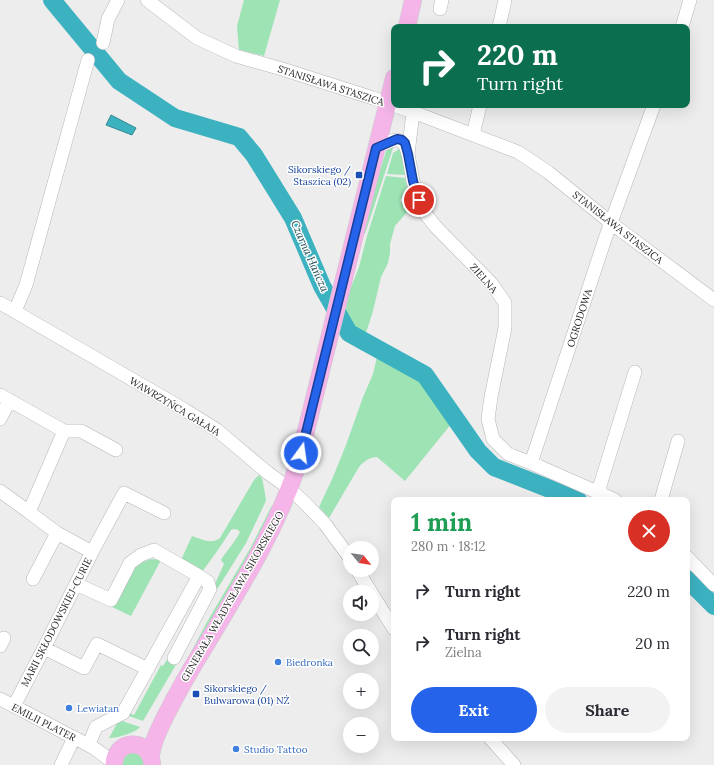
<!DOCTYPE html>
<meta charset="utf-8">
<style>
body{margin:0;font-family:Lora,serif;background:#f2f2f3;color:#2b2b33;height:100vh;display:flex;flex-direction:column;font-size:15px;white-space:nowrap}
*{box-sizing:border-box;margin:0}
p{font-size:13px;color:#7c7c81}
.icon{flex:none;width:22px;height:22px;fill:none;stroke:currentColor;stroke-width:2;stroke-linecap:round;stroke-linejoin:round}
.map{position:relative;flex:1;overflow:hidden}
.side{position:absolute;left:391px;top:497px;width:299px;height:244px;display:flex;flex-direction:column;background:#fff;border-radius:8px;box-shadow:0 4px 16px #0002}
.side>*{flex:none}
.top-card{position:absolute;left:391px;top:24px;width:299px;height:84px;border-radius:8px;box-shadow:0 4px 16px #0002;background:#0b6e4f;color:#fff;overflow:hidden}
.needle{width:26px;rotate:120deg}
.controls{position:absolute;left:343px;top:541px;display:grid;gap:8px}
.controls a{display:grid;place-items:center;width:36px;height:36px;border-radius:50%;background:#fff;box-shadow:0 4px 16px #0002;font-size:20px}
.pin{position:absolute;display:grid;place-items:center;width:34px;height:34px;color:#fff;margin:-17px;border:2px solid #fff;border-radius:50%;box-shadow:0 1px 4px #0007}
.me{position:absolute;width:44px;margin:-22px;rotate:14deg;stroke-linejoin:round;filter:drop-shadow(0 0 3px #0008)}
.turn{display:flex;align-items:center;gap:14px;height:84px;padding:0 20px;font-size:18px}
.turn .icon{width:52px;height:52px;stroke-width:2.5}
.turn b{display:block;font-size:28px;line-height:34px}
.round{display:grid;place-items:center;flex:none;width:42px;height:42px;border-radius:21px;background:#f2f2f3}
.headline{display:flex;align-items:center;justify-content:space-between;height:68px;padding:0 20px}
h1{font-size:24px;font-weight:800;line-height:30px;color:#1e9e55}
.button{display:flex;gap:8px;margin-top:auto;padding:8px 20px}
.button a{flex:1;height:46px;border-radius:24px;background:#2563eb;color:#fff;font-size:16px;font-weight:800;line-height:46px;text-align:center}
.button a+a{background:#f2f2f3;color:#2b2b33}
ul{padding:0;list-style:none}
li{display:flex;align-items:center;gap:12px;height:52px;padding:0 20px}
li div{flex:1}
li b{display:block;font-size:15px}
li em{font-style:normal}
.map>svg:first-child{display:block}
</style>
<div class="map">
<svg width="714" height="765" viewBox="0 0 714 765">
<rect width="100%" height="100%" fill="#ededee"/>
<path fill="#9de3b4" d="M244,0H280L264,56L239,50L237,26Z
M395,142L365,234L361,232L387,148Z
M399,149H403L405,175L387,174L393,153Z
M386,176L405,178L408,192L400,200L408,211L395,226L390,244V253L388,263L381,277L373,311L365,336L357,333L345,320L344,316V305L359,267L367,236Z
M377,357L401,366L418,375L440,408L452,423L405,481L377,457C370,457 364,461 359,467L329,518L319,507L333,477L346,445L363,397L373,374Z
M259,475L262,478L264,488L266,500L265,503L246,543L216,591L177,663L143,721L126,715L127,712L134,715L161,665L163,666L215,584L224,564L221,560L222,558C227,551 237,539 240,532C237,529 235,528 231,530L220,547L202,572L181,560L192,536C201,539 211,545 220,538L254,480Z
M273,506C247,562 216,614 183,667L207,622L251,547L271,507Z
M152,559L161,560L131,616L112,607C122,587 128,564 152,559Z
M119,720L140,727C135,733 117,738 109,738Z
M130,744L152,765H114Z"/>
<path fill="#3cb2c1" stroke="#358892" d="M111,115L136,128L132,135L106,125Z"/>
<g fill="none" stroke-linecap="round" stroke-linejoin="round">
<path stroke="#3cb2c1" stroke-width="18" d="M52,0L119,81L175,118L239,137L254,155L293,218L322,286L349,333L425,375L478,451L494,467L578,500
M687,579L714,606"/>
<g stroke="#b6b6b7" stroke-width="14">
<path id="minor" d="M147,0L197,38L236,56L282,69L373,98L413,112L518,152L548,172L611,223L714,300
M440,9L442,0
M499,27L505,0
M682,27L690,0
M103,43L108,19L118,0
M413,112L408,154L413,181L419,200L424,212L435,226L492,284L505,303V328L491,397L488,419L493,439L508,454L531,463
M473,135L480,105
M376,148C392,141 402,132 408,154
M0,303L185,410L217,430L268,473L290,489L306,504L325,524L350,558
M15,311L26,285L88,60
M0,395L64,431L29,512L57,533L92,552L44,648L14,706
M0,419L9,401
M64,431H81L116,450
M0,491L29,512
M598,492L635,372
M615,500L531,463L605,239L654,105
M661,500L678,441
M92,552L124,493L164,513
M687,557L714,585
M357,570L371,592
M33,579L57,533
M76,584L111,600L130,563L141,555L154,550L199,576L123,713L96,727L89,744
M372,594L394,629
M0,646L4,638
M44,648L84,668L97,644L148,669
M174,658L210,589L208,582L199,576
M0,699C22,710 44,722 65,733C84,743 100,749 114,765
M490,738L514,765
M61,765L74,738"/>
</g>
<g stroke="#cbcbcb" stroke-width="18">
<path id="major" d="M407,27L413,0
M151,756C152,742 159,730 165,717C178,691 192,667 207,643C241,586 276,530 297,467L394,78
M114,765C114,739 149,737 152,763"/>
</g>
<use href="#minor" stroke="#fff" stroke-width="13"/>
<use href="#major" stroke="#f5b5e9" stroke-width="17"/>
</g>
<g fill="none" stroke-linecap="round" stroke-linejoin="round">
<g stroke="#184099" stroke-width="10">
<path id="route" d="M301,453L376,148L397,139L402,140L405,143L408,154L413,181L419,200"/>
</g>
<use href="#route" stroke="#2563eb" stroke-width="7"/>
</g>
<g fill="#1a4fb4" stroke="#fff" stroke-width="1.5">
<rect x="355" y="171" width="8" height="8" rx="2"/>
<rect x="192" y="690" width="8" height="8" rx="2"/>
</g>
<g fill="#3f7fe0" stroke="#fff" stroke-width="1.5">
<circle cx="278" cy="662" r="4"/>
<circle cx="69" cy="708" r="4"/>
<circle cx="236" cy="749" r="4"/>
</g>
<g text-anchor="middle" stroke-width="3" stroke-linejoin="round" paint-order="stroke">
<g font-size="10" fill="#252526" stroke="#fff">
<text transform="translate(331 85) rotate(18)" y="4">STANISŁAWA STASZICA</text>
<text transform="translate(618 227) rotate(38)" y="4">STANISŁAWA STASZICA</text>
<text transform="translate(484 278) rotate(48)" y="4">ZIELNA</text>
<text transform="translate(579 318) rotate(-72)" y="4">OGRODOWA</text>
<text transform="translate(175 406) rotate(31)" y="4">WAWRZYŃCA GAŁAJA</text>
<text transform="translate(232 596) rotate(-60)" y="4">GENERAŁA WŁADYSŁAWA SIKORSKIEGO</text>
<text transform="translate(56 622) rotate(-63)" y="4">MARII SKŁODOWSKIEJ-CURIE</text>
<text transform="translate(44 722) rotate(27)" y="4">EMILII PLATER</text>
</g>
<g font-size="10" fill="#164399" stroke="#fff" text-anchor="end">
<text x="351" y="173">Sikorskiego /<tspan x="351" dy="12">Staszica (02)</tspan></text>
<text x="204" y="692" text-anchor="start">Sikorskiego /<tspan x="204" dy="12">Bulwarowa (01) NŻ</tspan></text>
</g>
<g font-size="10" fill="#366cbe" stroke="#fff" text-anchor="start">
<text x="286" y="666">Biedronka</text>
<text x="77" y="712">Lewiatan</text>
<text x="244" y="753">Studio Tattoo</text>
</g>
<g font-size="11" font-style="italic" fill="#16484f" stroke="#fff">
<text transform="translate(310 256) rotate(66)" y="4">Czarna Hańcza</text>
</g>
</g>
</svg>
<div class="controls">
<a><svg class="needle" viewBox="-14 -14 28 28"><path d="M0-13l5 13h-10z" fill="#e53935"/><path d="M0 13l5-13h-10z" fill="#7c7c81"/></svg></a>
<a><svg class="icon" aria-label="sound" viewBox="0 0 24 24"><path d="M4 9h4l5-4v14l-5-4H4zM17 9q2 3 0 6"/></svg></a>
<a><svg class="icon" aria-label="search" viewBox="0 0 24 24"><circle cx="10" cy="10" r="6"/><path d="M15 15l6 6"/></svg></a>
<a>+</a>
<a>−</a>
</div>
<div class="pin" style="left:419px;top:200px;background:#d93025"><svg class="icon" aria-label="arrive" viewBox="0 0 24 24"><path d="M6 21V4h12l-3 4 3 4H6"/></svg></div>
<svg class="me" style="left:301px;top:453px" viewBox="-20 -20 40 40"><circle r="17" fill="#2563eb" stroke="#fff" stroke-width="3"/><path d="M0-11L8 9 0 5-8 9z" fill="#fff"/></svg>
<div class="top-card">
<div class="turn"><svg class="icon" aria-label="right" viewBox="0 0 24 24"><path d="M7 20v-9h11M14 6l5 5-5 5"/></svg><div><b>220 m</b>Turn right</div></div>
</div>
<section class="side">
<div class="headline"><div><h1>1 min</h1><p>280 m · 18:12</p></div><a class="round" style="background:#d93025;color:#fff"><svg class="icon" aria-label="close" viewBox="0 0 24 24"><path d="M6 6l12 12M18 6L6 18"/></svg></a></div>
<ul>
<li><svg class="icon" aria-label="right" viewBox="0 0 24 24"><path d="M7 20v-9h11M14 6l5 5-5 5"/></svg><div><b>Turn right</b></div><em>220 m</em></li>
<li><svg class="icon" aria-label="right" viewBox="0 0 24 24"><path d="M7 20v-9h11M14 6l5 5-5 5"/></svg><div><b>Turn right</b><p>Zielna</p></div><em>20 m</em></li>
</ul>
<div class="button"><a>Exit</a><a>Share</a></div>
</section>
</div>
